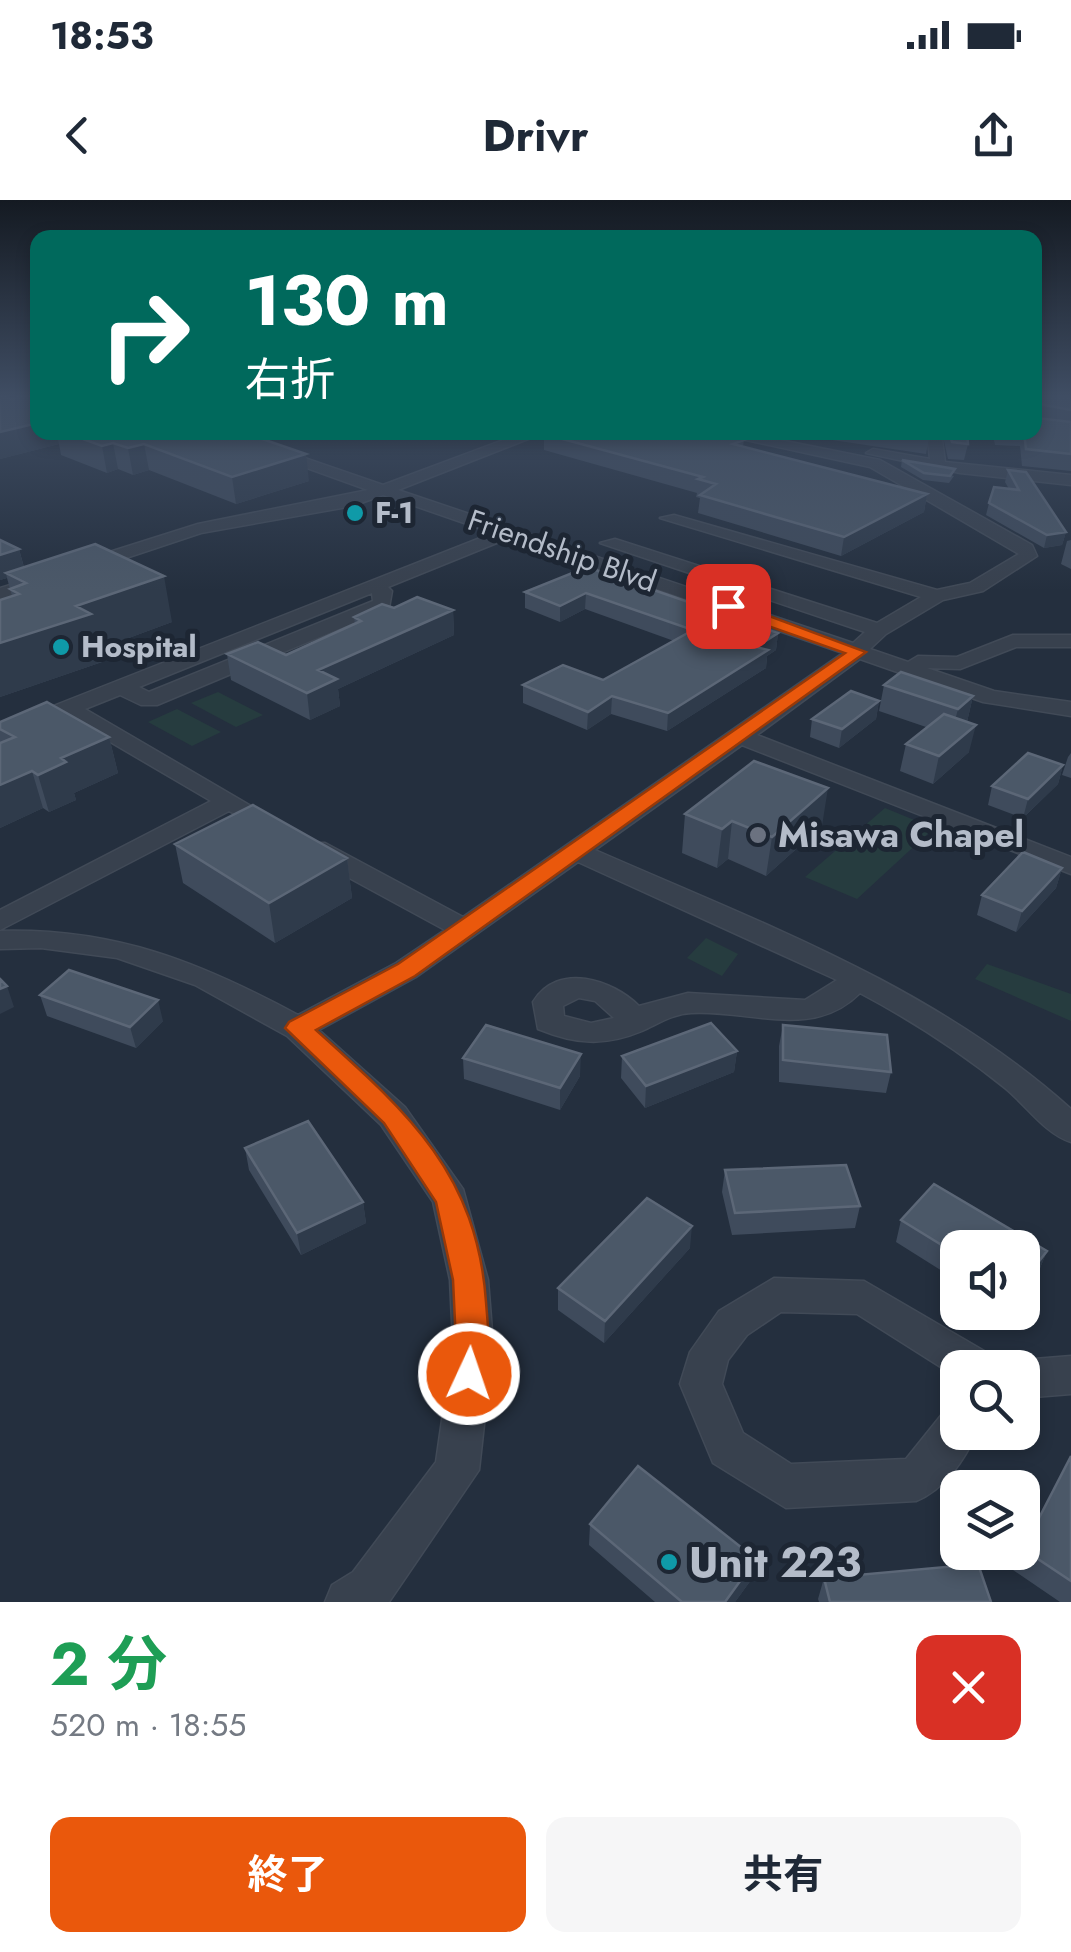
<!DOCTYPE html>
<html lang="ja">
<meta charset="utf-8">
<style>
body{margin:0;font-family:Jost,"Noto Sans JP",sans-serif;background:#f6f6f7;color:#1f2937;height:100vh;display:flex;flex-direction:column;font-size:38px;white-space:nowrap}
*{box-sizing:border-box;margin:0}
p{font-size:32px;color:#747a83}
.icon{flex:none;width:55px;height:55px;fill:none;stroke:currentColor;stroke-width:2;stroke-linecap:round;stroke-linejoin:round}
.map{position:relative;height:1402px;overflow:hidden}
.side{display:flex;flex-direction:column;background:#fff;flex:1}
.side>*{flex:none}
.top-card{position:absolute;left:30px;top:30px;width:1012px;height:210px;border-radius:20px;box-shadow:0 5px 15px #0003;background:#00695c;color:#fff;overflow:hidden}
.fabs{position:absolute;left:940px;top:1030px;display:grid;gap:20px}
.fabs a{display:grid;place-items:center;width:100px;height:100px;border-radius:20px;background:#fff;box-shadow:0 5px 15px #0003;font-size:50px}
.pin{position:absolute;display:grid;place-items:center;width:85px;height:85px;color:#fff;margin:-42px;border-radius:20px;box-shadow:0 5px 15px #0006}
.me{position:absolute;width:110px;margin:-55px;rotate:3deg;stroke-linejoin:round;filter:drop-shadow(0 0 8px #0008)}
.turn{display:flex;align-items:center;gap:35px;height:210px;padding:0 50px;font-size:45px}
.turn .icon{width:130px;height:130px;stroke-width:2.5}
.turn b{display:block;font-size:70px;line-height:85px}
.round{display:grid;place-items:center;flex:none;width:105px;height:105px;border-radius:20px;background:#f6f6f7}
.headline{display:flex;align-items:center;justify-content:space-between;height:170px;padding:0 50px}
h1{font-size:60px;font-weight:700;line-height:75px;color:#1e9e55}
.button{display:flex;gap:20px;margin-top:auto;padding:20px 50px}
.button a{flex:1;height:115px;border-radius:20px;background:#ea580c;color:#fff;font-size:40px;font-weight:700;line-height:115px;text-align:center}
.button a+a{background:#f6f6f7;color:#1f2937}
.status{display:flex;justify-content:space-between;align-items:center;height:70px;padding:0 50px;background:#fff;direction:ltr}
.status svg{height:28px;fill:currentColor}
header{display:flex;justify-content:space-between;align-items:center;height:130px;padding:0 50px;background:#fff;font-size:45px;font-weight:700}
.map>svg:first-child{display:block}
</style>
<div class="status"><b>18:53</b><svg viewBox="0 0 49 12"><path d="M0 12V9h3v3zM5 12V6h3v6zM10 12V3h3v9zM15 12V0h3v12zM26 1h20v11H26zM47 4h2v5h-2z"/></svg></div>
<header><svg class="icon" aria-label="back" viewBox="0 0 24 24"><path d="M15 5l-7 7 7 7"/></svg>Drivr<svg class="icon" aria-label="share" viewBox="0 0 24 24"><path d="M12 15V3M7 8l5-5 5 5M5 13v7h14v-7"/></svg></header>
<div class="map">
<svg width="1071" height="1402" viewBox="0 0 1071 1402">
<rect width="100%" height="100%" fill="#242f3e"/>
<path fill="#263c3f" d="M218,492L263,515L236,527L191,503Z
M177,509L221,532L192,546L148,522Z
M885,608L934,628L857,699L805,677Z
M706,738L738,754L722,776L687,758Z
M987,764L1071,794V821L975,779Z"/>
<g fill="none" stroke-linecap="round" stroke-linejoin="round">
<g stroke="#414a57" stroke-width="3">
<path id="minor" d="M207,232H229L383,285L525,232H546L398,290L853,443L865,432L600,343L615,339L877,423L921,397L660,318L674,315L937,390L970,383L1019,354L870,267L709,232H740L880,260L1032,345L1037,356L983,391L943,400L886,434L870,449L908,462L918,456L957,457L1013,435H1071V447H1016L960,469L927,468L994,491L1071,502V516L983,502L860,459L757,535L1071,657V674L742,545L595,650C761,723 934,786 1071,909V942C1045,934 1026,905 1005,888C959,851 911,820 860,793C812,841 750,809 691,813C672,814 658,824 642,831C604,847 575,844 538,829L533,802C558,761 613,780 639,806L688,793L805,800L837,780L578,662L416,777L319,830L405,907L463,989L488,1080L493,1143L479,1270L389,1402H325L332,1385L353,1372L436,1262L453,1143L450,1080L433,1002L381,925L287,836L195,785L117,758L41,748L0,749V731C115,728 199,762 298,815L396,763L445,730L307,655L303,649L307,643H325L463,717L843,453L509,338L388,387L392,391L389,408L157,505H141L120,495L85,509L287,627L274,635L229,611L0,730V710L211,601L66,516L0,542V527L493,333L383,295L353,306L201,333L93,369H81V361L198,324L368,290ZM372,393L373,401L149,492L139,487ZM579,798L595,801L614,818L591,823L564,816L563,806Z
M927,232H941L945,262L1071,275V285L960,273L866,253L873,249L930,259Z
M46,374L55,379L52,383L0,400V388Z
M774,1078L864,1081L991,1155L996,1168H958V1178L857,1114L781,1112L747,1135L728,1160L722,1184L743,1233L791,1264L906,1259L943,1213L958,1207V1232H977C965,1260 944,1290 916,1301L786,1308L713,1263L680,1184L690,1152L719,1111Z
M1071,1156V1194L1022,1198V1168H1007L1022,1160Z"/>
</g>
<use href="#minor" fill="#38414e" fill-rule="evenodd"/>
</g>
<path fill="#3f4b5c" d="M0,195L38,232H131L309,281L236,304L149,270L133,275L118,269L107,273L61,255L59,244L0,259Z
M1035,195H1071V271L1022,266L1020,246L995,245L993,235L967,233L968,244L964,260L948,259L942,232H1035Z
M779,232H928L929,238L926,254Z
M544,234L744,240L743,246L927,294L924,312L841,356L698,313L700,298L696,297L697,293L544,250Z
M902,260L954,276L949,283L923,280L901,267Z
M1008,270L1066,332L1062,345L1044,348L986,315L989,303L1009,289L1005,282Z
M1071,340V369L1061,364L1067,341Z
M19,349L24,367L172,422L99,449L102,462L0,497V400L12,396L7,378L0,380Z
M587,367L778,433L776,450L767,456L766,468L667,531L611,514L587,530L523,503V485L603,480L674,441L585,409L560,422L525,408V392Z
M394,408L453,410L454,435L338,489L340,506L310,520L231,480L227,454L286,455L355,424L354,417Z
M884,485L973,496L967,522L969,552L933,584L900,571L906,544L926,527L879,511Z
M879,501L876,519L839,548L810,537L812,519Z
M0,522L109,537L118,573L74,593L76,600L49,612L43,608L0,628Z
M1071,553V578L1062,575L1068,557Z
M1063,565L1058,584L1023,618L988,605L992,586Z
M685,614L822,626L766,676L728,659L717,668L682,653Z
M175,644L347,658L352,698L275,743L183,683Z
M1062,668L1056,688L1016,732L977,715L982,695Z
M40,795L163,821L136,848L47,816Z
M783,825L891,872L886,893L779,882V846Z
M737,851L734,872L645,908L621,878L622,856Z
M463,858L580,876L560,910L464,879Z
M245,948L363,1002L366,1023L301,1055L249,970Z
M725,970L860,1006L855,1028L732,1035L722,992Z
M901,1020L1047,1051L1038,1073L958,1048V1081L896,1042Z
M690,1048L604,1143L558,1110V1088Z
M1071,1256V1402H1060L1013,1370Z
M590,1324L751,1380L735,1402H655L589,1345Z
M824,1378L991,1402H819L818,1399Z"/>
<path fill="#2f3b4b" d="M38,223V232H56L59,244L0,259V232Z
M113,243L118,269L107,273L102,246Z
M144,244L149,270L133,275L128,248Z
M306,254L309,281L236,304L232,277Z
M927,294L924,312L841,356L844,337Z
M1066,332L1062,345L1044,348L1047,335Z
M19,349L25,372L6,373L7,378L0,380V355Z
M164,376L172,422L99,449L102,462L0,497V443L76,406Z
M586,393L585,409L560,422V406Z
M453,410L454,435L338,489L340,506L310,520L307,493L318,470Z
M778,433L776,450L767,456L766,468L667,531L668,513L756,447Z
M612,496L611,514L587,530L588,512Z
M973,496L967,522L951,536L958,509Z
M879,501L876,519L839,548L842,529Z
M976,525L969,552L933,584L939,556Z
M109,537L118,573L74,593L76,600L49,612L38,575L61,558Z
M1063,565L1058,584L1023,618L1028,599Z
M32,571L43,608L0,628V585Z
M828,588L822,626L766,676L772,637Z
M732,621L728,659L717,668L722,629Z
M347,658L352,698L275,743L269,703Z
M1062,668L1056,688L1016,732L1022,711Z
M7,786L14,807L0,814V789Z
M158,800L163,821L136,848L130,827Z
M737,851L734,872L645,908L646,886Z
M581,854L580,876L560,910V888Z
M363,1002L366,1023L301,1055L297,1033Z
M692,1026L690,1048L604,1143L605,1121Z
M1047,1051L1038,1073L1022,1094V1083Z
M756,1359L751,1380L735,1402H725Z"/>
<path fill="#4b5868" stroke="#5c6777" stroke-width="2.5" d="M0,195L11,199L26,195L38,200V223L0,232Z
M1035,195H1071V210L1039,204L1036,218L1071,222V254L1026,249L1024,232H1035Z
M64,232H131L135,234L140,232H242L306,254L232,277L144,244L128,248L113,243L102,246Z
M547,232H716L744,240L733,244L927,294L844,337L700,295L716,284L698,279L703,277L544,234Z
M891,232H928L929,238Z
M949,232H967L968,244L952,242Z
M902,260L955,269L950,276L924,273Z
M1008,270L1026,272L1066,332L1047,335L989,303L994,287L1019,290Z
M0,340L19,349L0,355Z
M95,344L164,376L76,406L91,414L0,443V400L19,394L10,389L26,383L6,373Z
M587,367L778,433L756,447L768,450L668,513L612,496L588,512L523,485L563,465L603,480L693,430L586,393L560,406L525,392Z
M417,397L453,410L318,470L337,479L307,493L227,454L258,442L286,455L361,421L354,417L382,404L394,408Z
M901,472L973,496L958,509L884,485Z
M851,491L879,501L842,529L812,519Z
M47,502L109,537L61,558L66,562L38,575L32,571L0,585V543L15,537L0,529V522Z
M944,514L976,525L939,556L906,544Z
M1028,553L1063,565L1028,599L992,586Z
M754,561L828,588L772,637L732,621L722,629L685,614Z
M253,605L347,658L269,703L175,644Z
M1023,652L1062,668L1022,711L982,695Z
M69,770L158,800L130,827L40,795Z
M0,779L7,786L0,789Z
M711,823L737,851L646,886L622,856Z
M486,825L581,854L560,888L463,858Z
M783,825L887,835L891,872L783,860Z
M308,921L363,1002L297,1033L245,948Z
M846,965L860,1006L735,1013L725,970Z
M934,984L1047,1051L1022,1083V1048H958V1055L901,1020Z
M647,998L692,1026L605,1121L558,1088Z
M1071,1256V1381L1023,1349Z
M638,1266L756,1359L725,1402H682L590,1324Z
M978,1364L991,1402H830L824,1378Z"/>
<linearGradient id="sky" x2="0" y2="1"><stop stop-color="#141a22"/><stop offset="0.5" stop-color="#3f4d63"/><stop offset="1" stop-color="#3f4d63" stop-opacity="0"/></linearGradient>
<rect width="1071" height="391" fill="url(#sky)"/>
<path fill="#ea580c" stroke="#983908" stroke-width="2.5" d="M723,403H734L866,452L415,776L316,830C406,911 477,972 486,1102C488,1130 493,1159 481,1185L469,1190L457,1185L452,1174L456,1143L453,1080L436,1002L384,923L285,828L289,822L398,764L845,453L723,410Z"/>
<g fill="#0f9aa8" stroke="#1d2633" stroke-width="4">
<circle cx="355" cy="313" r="10"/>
<circle cx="61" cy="447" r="10"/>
<circle cx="669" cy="1362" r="10"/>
</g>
<circle fill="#6b7280" stroke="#1d2633" stroke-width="4" cx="758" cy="635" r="10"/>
<g text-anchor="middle" stroke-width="10" stroke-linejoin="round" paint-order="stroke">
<g font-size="30" font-weight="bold" fill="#b4bcc9" stroke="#1d2633" text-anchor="start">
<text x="375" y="323">F-1</text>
<text x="81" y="457">Hospital</text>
</g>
<g font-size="30" fill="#b4bcc9" stroke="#1d2633">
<text transform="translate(562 351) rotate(19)" y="10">Friendship Blvd</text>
</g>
<g font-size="35" font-weight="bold" fill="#b4bcc9" stroke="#1d2633" text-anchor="start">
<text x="778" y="647">Misawa Chapel</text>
</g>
<g font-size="42" font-weight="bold" fill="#b4bcc9" stroke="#1d2633" text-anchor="start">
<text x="689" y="1377">Unit 223</text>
</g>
</g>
</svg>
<div class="fabs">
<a><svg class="icon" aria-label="sound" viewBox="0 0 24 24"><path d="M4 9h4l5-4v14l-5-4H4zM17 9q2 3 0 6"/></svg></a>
<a><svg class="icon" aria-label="search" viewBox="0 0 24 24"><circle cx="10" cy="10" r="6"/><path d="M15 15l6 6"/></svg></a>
<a><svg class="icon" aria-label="layers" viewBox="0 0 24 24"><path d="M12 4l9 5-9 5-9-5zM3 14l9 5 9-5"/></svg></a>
</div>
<div class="pin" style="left:728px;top:406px;background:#d93025"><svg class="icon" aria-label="arrive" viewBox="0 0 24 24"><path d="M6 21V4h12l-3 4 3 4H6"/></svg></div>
<svg class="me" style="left:469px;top:1174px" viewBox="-20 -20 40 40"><circle r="17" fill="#ea580c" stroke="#fff" stroke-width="3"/><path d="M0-11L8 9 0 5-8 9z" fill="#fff"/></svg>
<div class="top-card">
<div class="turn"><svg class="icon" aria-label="right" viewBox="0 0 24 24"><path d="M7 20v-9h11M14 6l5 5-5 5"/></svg><div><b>130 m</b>右折</div></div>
</div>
</div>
<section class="side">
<div class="headline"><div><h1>2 分</h1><p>520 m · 18:55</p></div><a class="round" style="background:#d93025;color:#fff"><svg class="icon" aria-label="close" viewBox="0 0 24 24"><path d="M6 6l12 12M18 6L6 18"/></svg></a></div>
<div class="button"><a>終了</a><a>共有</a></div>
</section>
